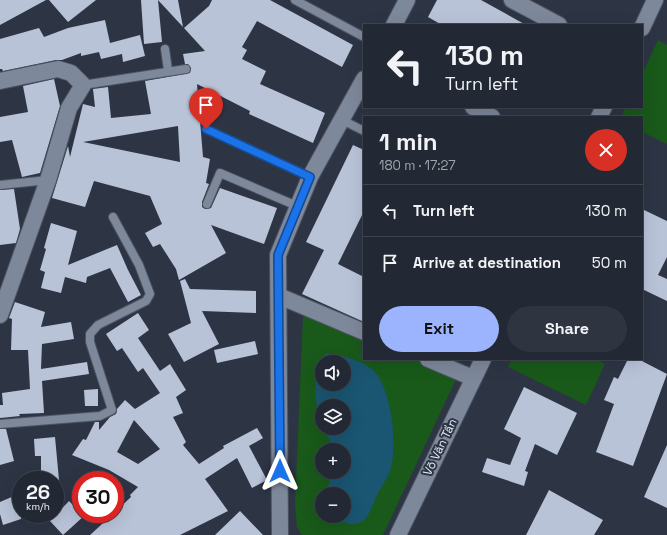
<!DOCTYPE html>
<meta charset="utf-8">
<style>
body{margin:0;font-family:"Space Grotesk",sans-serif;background:#2e3440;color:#f1f3f6;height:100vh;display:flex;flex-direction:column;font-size:15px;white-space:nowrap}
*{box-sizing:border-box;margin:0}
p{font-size:13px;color:#a2a6ac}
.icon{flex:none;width:22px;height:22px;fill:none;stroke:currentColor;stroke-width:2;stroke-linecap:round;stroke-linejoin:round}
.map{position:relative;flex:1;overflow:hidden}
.panel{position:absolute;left:363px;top:116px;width:280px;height:244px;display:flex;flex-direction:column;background:#222834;border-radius:0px;box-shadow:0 4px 16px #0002,0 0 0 1px #3f444f}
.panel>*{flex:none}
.banner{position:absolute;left:363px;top:24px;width:280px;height:84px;border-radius:0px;box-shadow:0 4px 16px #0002,0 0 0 1px #3f444f;background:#222834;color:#f1f3f6;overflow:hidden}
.buttons{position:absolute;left:315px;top:355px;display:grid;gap:8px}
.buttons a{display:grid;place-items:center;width:36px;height:36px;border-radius:50%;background:#222834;box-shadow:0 4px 16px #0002,0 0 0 1px #3f444f;font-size:20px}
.speed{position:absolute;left:12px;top:471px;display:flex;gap:8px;font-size:20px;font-weight:700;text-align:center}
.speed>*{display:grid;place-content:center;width:52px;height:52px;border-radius:50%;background:#222834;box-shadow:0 4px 16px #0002,0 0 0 1px #3f444f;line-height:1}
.speed small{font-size:10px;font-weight:400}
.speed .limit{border:6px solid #d22;background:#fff;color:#111}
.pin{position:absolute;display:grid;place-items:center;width:34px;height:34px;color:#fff;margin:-41px -17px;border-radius:50% 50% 50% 0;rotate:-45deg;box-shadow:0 0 4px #0007}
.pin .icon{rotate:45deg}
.me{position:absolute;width:44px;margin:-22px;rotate:0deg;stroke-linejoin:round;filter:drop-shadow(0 0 3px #0008)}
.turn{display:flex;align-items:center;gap:14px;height:84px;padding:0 16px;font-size:18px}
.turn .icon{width:52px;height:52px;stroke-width:2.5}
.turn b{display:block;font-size:28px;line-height:34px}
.round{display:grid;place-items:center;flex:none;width:42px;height:42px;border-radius:21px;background:#2e3440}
.head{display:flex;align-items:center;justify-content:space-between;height:68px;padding:0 16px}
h1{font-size:24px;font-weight:700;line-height:30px}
.action{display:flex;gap:8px;margin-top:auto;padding:8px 16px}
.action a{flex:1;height:46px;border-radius:24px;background:#9cb4fd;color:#111;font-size:16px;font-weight:700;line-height:46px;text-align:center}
.action a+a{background:#2e3440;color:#f1f3f6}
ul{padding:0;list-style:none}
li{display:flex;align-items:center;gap:12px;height:52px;padding:0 16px;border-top:1px solid #3f444f}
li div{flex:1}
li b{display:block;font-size:15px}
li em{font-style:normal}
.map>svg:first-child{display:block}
</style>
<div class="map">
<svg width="667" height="535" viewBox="0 0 667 535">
<rect width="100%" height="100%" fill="#2d3545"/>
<path fill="#19591a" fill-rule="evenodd" d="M658,40L667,45V144L642,132V117H621L626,107H642V74Z
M310,316L364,338V359H413L457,377L383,535H302L297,527L295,504L303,317ZM322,362H344V384H322ZM322,406H344V428H322ZM322,450H344V472H322ZM322,494H344V516H322Z
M512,359H595L605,364L586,405L508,367Z"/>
<path fill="#1a5572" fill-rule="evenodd" d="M326,354C342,354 369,362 378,376C392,398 398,446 390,471C387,479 381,487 377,495C374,502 370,514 365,519C355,528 344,524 335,516H344V494H326L332,472H344V450H334L324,428H344V406H322V423C314,407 311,366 326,354ZM322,362H344V384H322Z"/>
<path fill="#b9c3d8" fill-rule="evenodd" d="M0,0H46L0,25Z
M49,0H96L68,22Z
M141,0H158L162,42L144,44Z
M158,0H178L183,27Z
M212,0H270L353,45L342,67L257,21L242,47L247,50L242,59L266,71L260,84L325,113L313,143L249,114L250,111L197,84L203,157L210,159L206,183L209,184L202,202V207L205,209L211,208L220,188L277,208L264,244L211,225L226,253L179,280L176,269L160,244L153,247L145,233L162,224L150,196L94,181L85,207L52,198L68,146L70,157L83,104L95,107L93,89L108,87L111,118L151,114L145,81L190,73L191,68L188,64H185L183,54L205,51L184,28L209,6ZM178,126L180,162L83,142Z
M437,0H481L526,25H442L428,17Z
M105,20L110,43L140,35L145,56L123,62L122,54L101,59L99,52L81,56V53L62,60H56L3,71L2,69H0V39L39,28L44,37L68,28Z
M54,79L60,106L40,173L22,177L12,140L0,142V117L28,112L23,86Z
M353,145L364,150V211L338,264L364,277V322L302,294L324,250L306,242Z
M14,189L20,229L16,243L0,245V190Z
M642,209L667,221V257L658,275L667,279V301L642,289Z
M51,223L77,231L68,265L117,245L128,270L141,295L128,302L110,268L87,277L86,283L65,277L61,293L41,288L45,272L40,270L46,249L44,248Z
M185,279L190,289L256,291V313L202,311L219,344L184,362L168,334L191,323L180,281Z
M15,302L45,312L41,327L71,322L74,339L42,344L41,369L87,362L89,374L42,381L44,413L19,414L20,416L0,418V405H3L2,393L30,389L28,350H11L12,319L9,318Z
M138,313L149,330L138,338L160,371L170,364L186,390L176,397L183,413L173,417L186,442L183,445L199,464L224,448L223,446L257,428L263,438L249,446L267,480L252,488L237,458L205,479L228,511L180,535H90L113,514H115V512L131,497L130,495L138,487L109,470L72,455L83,439L86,440L95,422H99V430L110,417L116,414L117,409L125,400L135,409L160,393L143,368L138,372L122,348L117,351L106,334ZM134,420L160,449L138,464L117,452Z
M255,341L258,354L217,363L214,350Z
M628,359H638L667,374L633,466L596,452L614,404L604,400L614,377L618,379Z
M524,387L577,413L557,455L535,444L525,471L528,472L524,486L482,472L487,458L510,465L521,438L504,429Z
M98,389V406H85L84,390Z
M0,429H6L14,461L0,465Z
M55,437L59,480H41V456H35L34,439Z
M667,445V508L644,497Z
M549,490L603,520L594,535H526Z
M21,493V519L3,525L0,514V502Z
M69,501L84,516L63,535L50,521Z
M240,511L263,535H215Z"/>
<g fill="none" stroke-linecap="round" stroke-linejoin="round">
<g stroke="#4d5361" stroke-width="10">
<path id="lane" d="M295,0L364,37
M165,49L168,70
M83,85L186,69
M342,120L364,131
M206,129L310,177
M0,185L48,180
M207,204L220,173L297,206
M0,424L100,416L112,410L90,342V334L98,325L146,301L150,294L139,265L113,217"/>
</g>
<g stroke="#4d5361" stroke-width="18">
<path id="street" d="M512,0L559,25
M394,25L407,0
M642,28L655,0
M0,81L58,69L71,73L83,85L69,108L48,180L0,315
M473,107L492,117
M599,117L604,107
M279,296L364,332
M428,359L473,378
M280,535L278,255L310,177L364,79
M398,535L483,359"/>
</g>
<use href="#lane" stroke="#7e889b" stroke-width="8"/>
<use href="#street" stroke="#7e889b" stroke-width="16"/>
</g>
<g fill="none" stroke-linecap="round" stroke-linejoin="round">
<g stroke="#114b97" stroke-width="10">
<path id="route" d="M206,129L310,177L278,255L280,471"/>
</g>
<use href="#route" stroke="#1a73e8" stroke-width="7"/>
</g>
<g text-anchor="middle" stroke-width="4" stroke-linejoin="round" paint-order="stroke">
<g font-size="12" fill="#ebf1fb" stroke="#2d3545">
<text transform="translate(440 447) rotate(-64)" y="4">Võ Văn Tần</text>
</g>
</g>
</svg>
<div class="buttons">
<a><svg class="icon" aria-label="sound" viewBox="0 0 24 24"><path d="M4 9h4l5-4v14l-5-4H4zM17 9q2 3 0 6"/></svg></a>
<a><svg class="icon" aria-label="layers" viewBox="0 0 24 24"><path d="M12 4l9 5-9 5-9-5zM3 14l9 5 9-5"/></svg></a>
<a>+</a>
<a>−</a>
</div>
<div class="speed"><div>26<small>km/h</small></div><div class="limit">30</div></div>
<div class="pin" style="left:206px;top:129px;background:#d93025"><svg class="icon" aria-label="arrive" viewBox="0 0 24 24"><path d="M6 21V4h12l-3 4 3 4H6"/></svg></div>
<svg class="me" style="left:280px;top:471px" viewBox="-20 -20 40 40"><path d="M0-17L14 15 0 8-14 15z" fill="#1a73e8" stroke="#fff" stroke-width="4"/></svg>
<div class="banner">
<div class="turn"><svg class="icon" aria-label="left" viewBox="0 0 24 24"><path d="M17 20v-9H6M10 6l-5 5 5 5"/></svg><div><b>130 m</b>Turn left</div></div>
</div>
<section class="panel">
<div class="head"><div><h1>1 min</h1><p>180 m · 17:27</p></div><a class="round" style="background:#d93025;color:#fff"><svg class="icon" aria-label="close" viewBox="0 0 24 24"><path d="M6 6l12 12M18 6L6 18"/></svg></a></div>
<ul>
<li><svg class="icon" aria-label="left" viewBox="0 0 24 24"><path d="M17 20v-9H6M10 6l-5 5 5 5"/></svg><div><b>Turn left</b></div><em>130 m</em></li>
<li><svg class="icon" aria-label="arrive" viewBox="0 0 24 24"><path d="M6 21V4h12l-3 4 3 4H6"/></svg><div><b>Arrive at destination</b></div><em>50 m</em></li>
</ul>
<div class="action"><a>Exit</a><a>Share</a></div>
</section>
</div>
